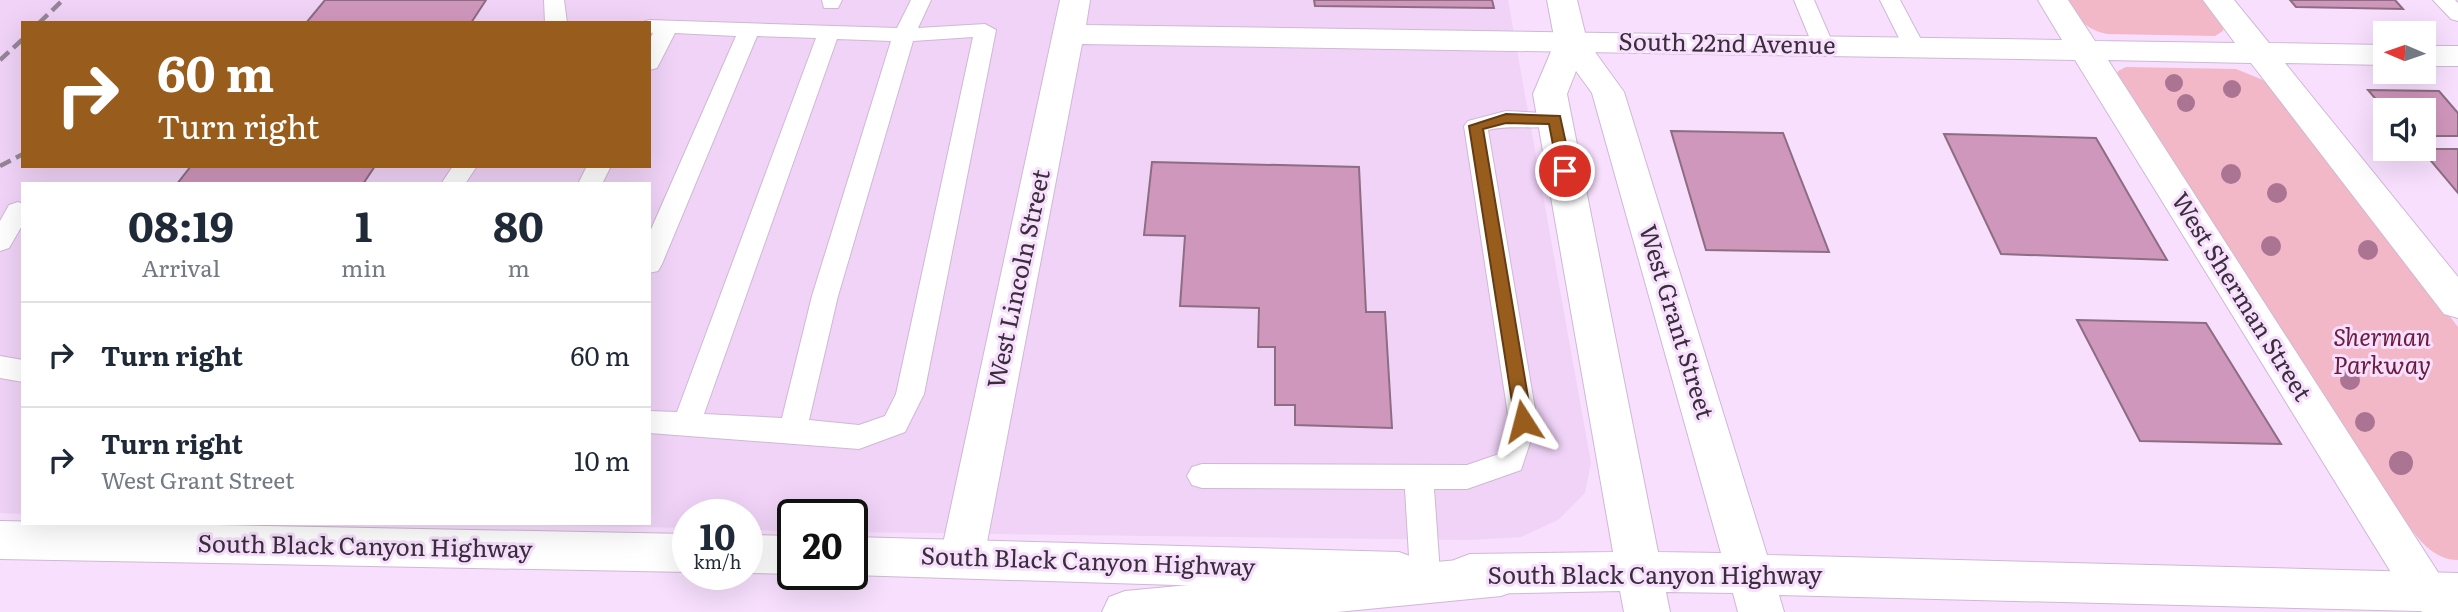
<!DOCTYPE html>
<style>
body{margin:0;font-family:Literata,serif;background:#f2f2f3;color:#1f2937;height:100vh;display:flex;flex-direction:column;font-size:26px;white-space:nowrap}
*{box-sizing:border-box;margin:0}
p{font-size:23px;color:#747a83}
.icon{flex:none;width:38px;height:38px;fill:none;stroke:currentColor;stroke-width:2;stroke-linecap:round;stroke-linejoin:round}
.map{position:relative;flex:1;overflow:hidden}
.panel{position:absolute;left:21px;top:182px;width:630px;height:343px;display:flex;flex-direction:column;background:#fff;border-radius:0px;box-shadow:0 7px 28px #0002}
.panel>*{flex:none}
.guide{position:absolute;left:21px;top:21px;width:630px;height:147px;border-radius:0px;box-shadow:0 7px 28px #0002;background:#985d1d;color:#fff;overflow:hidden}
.needle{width:46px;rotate:272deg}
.tools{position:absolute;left:2373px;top:21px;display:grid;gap:14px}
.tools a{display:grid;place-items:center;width:63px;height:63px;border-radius:0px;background:#fff;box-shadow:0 7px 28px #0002;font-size:35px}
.speed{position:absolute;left:672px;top:499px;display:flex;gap:14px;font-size:35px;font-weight:700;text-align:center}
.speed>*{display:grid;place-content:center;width:91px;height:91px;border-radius:50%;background:#fff;box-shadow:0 7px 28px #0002;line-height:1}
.speed small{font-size:18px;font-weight:400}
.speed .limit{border:4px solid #111;border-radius:10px;background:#fff;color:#111}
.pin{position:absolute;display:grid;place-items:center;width:60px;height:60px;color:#fff;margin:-30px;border:4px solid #fff;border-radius:50%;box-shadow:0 2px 7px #0007}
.me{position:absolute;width:77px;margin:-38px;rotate:351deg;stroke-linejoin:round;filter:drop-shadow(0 0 5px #0008)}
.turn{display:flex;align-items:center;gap:24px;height:147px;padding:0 21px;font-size:32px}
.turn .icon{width:91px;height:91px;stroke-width:2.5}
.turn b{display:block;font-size:49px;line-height:60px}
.eta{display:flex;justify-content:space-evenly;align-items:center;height:119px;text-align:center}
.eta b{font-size:42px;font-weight:700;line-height:49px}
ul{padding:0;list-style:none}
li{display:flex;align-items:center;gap:21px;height:105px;padding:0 21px;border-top:2px solid #e0e1e3}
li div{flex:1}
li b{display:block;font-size:26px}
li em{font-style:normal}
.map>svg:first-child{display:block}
</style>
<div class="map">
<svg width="2458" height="612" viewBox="0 0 2458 612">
<rect width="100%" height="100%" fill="#f7dffd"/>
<path fill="#f0d3f7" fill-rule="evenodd" d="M0,0H1508L1591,463L1585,493L1558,520L1521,537L1469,540L852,532V514H793V531L747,530V514H688V528L453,523H649V184H23V514L0,513ZM23,23H649V166H23Z"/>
<path fill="#f3b8c8" d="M2066,0H2206L2224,24L2223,31L2215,36L2107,34C2085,29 2078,19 2066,0Z
M2126,67L2236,69L2268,82L2458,327V560C2432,560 2417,537 2403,518L2116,80L2118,71Z"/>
<path fill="#d097bc" stroke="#8c6d81" stroke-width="2" d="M325,0H486L471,23H306Z
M1314,0H1492L1494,8L1315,6Z
M2290,0H2395L2403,9L2296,7Z
M2368,90L2439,91L2458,113V136H2424V110H2385Z
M1671,131L1783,133L1829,252L1706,250Z
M1944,134L2096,138L2167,260L2001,254Z
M2421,149H2458V193Z
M1152,162L1359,167L1366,312H1385L1392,428L1295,425V405H1275V347H1258L1259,308L1180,306L1185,236L1144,235Z
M191,166H375L363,184H177Z
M2077,320L2206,323L2281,444L2140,441Z"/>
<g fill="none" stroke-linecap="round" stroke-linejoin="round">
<g stroke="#cfb8d5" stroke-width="2">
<path id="lane" d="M544,0H564L567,23H545Z
M822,0H842L838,8H824Z
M911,0H931L918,28L985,24L996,30L924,394L905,432L859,449L649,433V411L677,412L816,38L757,36L662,264L658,271L649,273V234L736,36L675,33L657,68L649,70V41L653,33L649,32V23H641L649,20L897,28ZM973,37L896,394L885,416L859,425L809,420L838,296L913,41ZM837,39L891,41L812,296L782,418L704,414Z
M1794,0H1814L1834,46L1831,51H1815Z
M1880,0H1900L1925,47L1922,52H1906Z
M2433,0H2455L2458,3V21L2451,19Z
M1506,111L1563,114L1566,119L1563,124C1539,131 1513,124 1488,130L1537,421L1521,470L1467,489H1434L1440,573L1436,583L1425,587L1414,583L1410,573L1405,489L1202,488L1192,485L1187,476L1192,467L1202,464L1467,465L1499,454L1509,421L1464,126L1468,121Z
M453,166H477L465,184H441Z
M587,166H611L602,184H578Z
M18,202L23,204V224L9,248L0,251V221L9,205Z
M0,356L23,360V382L0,378Z"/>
</g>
<g stroke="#cfb8d5" stroke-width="2">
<path id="street" d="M1060,0H1090L1086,25L2062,40L2038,0H2068L2095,41L2235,43L2203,0H2234L2269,43L2385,45V65L2285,63L2458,277V318L2444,314L2251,63L2108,60L2452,594L2445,608L2435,612L2413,608L2075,60L1082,44L984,558L978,572L962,578L946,572L940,558Z
M2424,46H2458V66H2424Z"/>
</g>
<g stroke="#cfb8d5" stroke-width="2">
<path id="secondary" d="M1547,0H1577L1587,41L1624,92L1767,555L2458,573V612L1779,595L1784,612H1738L1733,593L1666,592L1670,612H1624L1620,591L1470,594L1454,588L1447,574L1454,560L1470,554L1613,552L1533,94L1555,42ZM1576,71L1592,93L1721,553L1658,552L1567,94Z
M0,521L688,534V572L0,559Z
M747,535L793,536L794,574L747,573Z
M852,537L1399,552L1415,558L1422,572L1415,586L1399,592L852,575L848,574H852Z"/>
</g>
<g stroke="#cfb8d5" stroke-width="2">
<path id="highway" d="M1501,556L1517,562L1524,576L1517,590L1501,596L1337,612H1102L1109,597L1125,591Z
M2429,574L2458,578V612H2423L2413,608L2406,594L2413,580Z"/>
</g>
<use href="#lane" fill="#fff" fill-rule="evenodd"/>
<use href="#street" fill="#fff" fill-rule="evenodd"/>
<use href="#secondary" fill="#fff" fill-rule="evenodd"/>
<use href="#highway" fill="#fff" fill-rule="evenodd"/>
<path stroke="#958599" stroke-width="4.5" stroke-dasharray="12 6" stroke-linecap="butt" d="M39,23L63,0
M0,60L23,39
M0,166L23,154"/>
</g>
<g fill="#aa7492">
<circle cx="2174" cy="83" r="9"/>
<circle cx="2232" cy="89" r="9"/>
<circle cx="2186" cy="103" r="9"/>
<circle cx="2231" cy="174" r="10"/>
<circle cx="2277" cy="193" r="10"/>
<circle cx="2271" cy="246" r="10"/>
<circle cx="2368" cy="250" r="10"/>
<circle cx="2350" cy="380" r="10"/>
<circle cx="2365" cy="422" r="10"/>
<circle cx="2401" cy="463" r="12"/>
</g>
<path fill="#985d1d" stroke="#633c13" stroke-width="2" d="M1506,114L1560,116L1572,171L1565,176L1558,171L1549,124L1506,123L1483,129L1532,421L1523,428L1515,421L1469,126Z"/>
<g text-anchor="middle" stroke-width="6" stroke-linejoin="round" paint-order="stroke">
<g font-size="24" fill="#382f3a" stroke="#f7dffd">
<text transform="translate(1727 44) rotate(1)" y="8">South 22nd Avenue</text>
<text transform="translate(1019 279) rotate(-78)" y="8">West Lincoln Street</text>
<text transform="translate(2241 297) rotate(58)" y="8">West Sherman Street</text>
<text transform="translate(1676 322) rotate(73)" y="8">West Grant Street</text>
<text transform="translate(365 547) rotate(1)" y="8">South Black Canyon Highway</text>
<text transform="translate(1088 562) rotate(2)" y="8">South Black Canyon Highway</text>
<text x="1655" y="584">South Black Canyon Highway</text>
</g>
<g font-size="24" font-style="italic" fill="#6b1c3b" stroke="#f7dffd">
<text x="2382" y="346">Sherman<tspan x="2382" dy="28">Parkway</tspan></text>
</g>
</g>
</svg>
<div class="tools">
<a><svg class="needle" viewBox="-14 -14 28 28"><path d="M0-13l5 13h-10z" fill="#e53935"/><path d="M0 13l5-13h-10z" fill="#747a83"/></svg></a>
<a><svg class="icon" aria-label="sound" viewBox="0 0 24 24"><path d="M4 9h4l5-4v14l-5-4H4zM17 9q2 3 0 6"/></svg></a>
</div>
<div class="speed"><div>10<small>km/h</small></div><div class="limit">20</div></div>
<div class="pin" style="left:1565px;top:171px;background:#d93025"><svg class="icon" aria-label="arrive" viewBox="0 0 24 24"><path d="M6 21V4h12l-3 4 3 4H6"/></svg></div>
<svg class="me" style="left:1523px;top:421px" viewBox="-20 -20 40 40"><path d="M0-17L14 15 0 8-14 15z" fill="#985d1d" stroke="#fff" stroke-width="4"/></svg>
<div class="guide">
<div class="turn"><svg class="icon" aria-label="right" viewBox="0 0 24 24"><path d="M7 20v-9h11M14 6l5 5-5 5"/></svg><div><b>60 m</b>Turn right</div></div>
</div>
<section class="panel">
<div class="eta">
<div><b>08:19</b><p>Arrival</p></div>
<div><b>1</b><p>min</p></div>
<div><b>80</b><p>m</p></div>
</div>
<ul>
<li><svg class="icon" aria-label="right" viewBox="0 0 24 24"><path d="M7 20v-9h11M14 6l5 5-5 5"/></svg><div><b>Turn right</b></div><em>60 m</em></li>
<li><svg class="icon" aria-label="right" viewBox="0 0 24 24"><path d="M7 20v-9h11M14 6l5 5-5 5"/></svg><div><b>Turn right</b><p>West Grant Street</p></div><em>10 m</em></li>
</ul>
</section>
</div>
